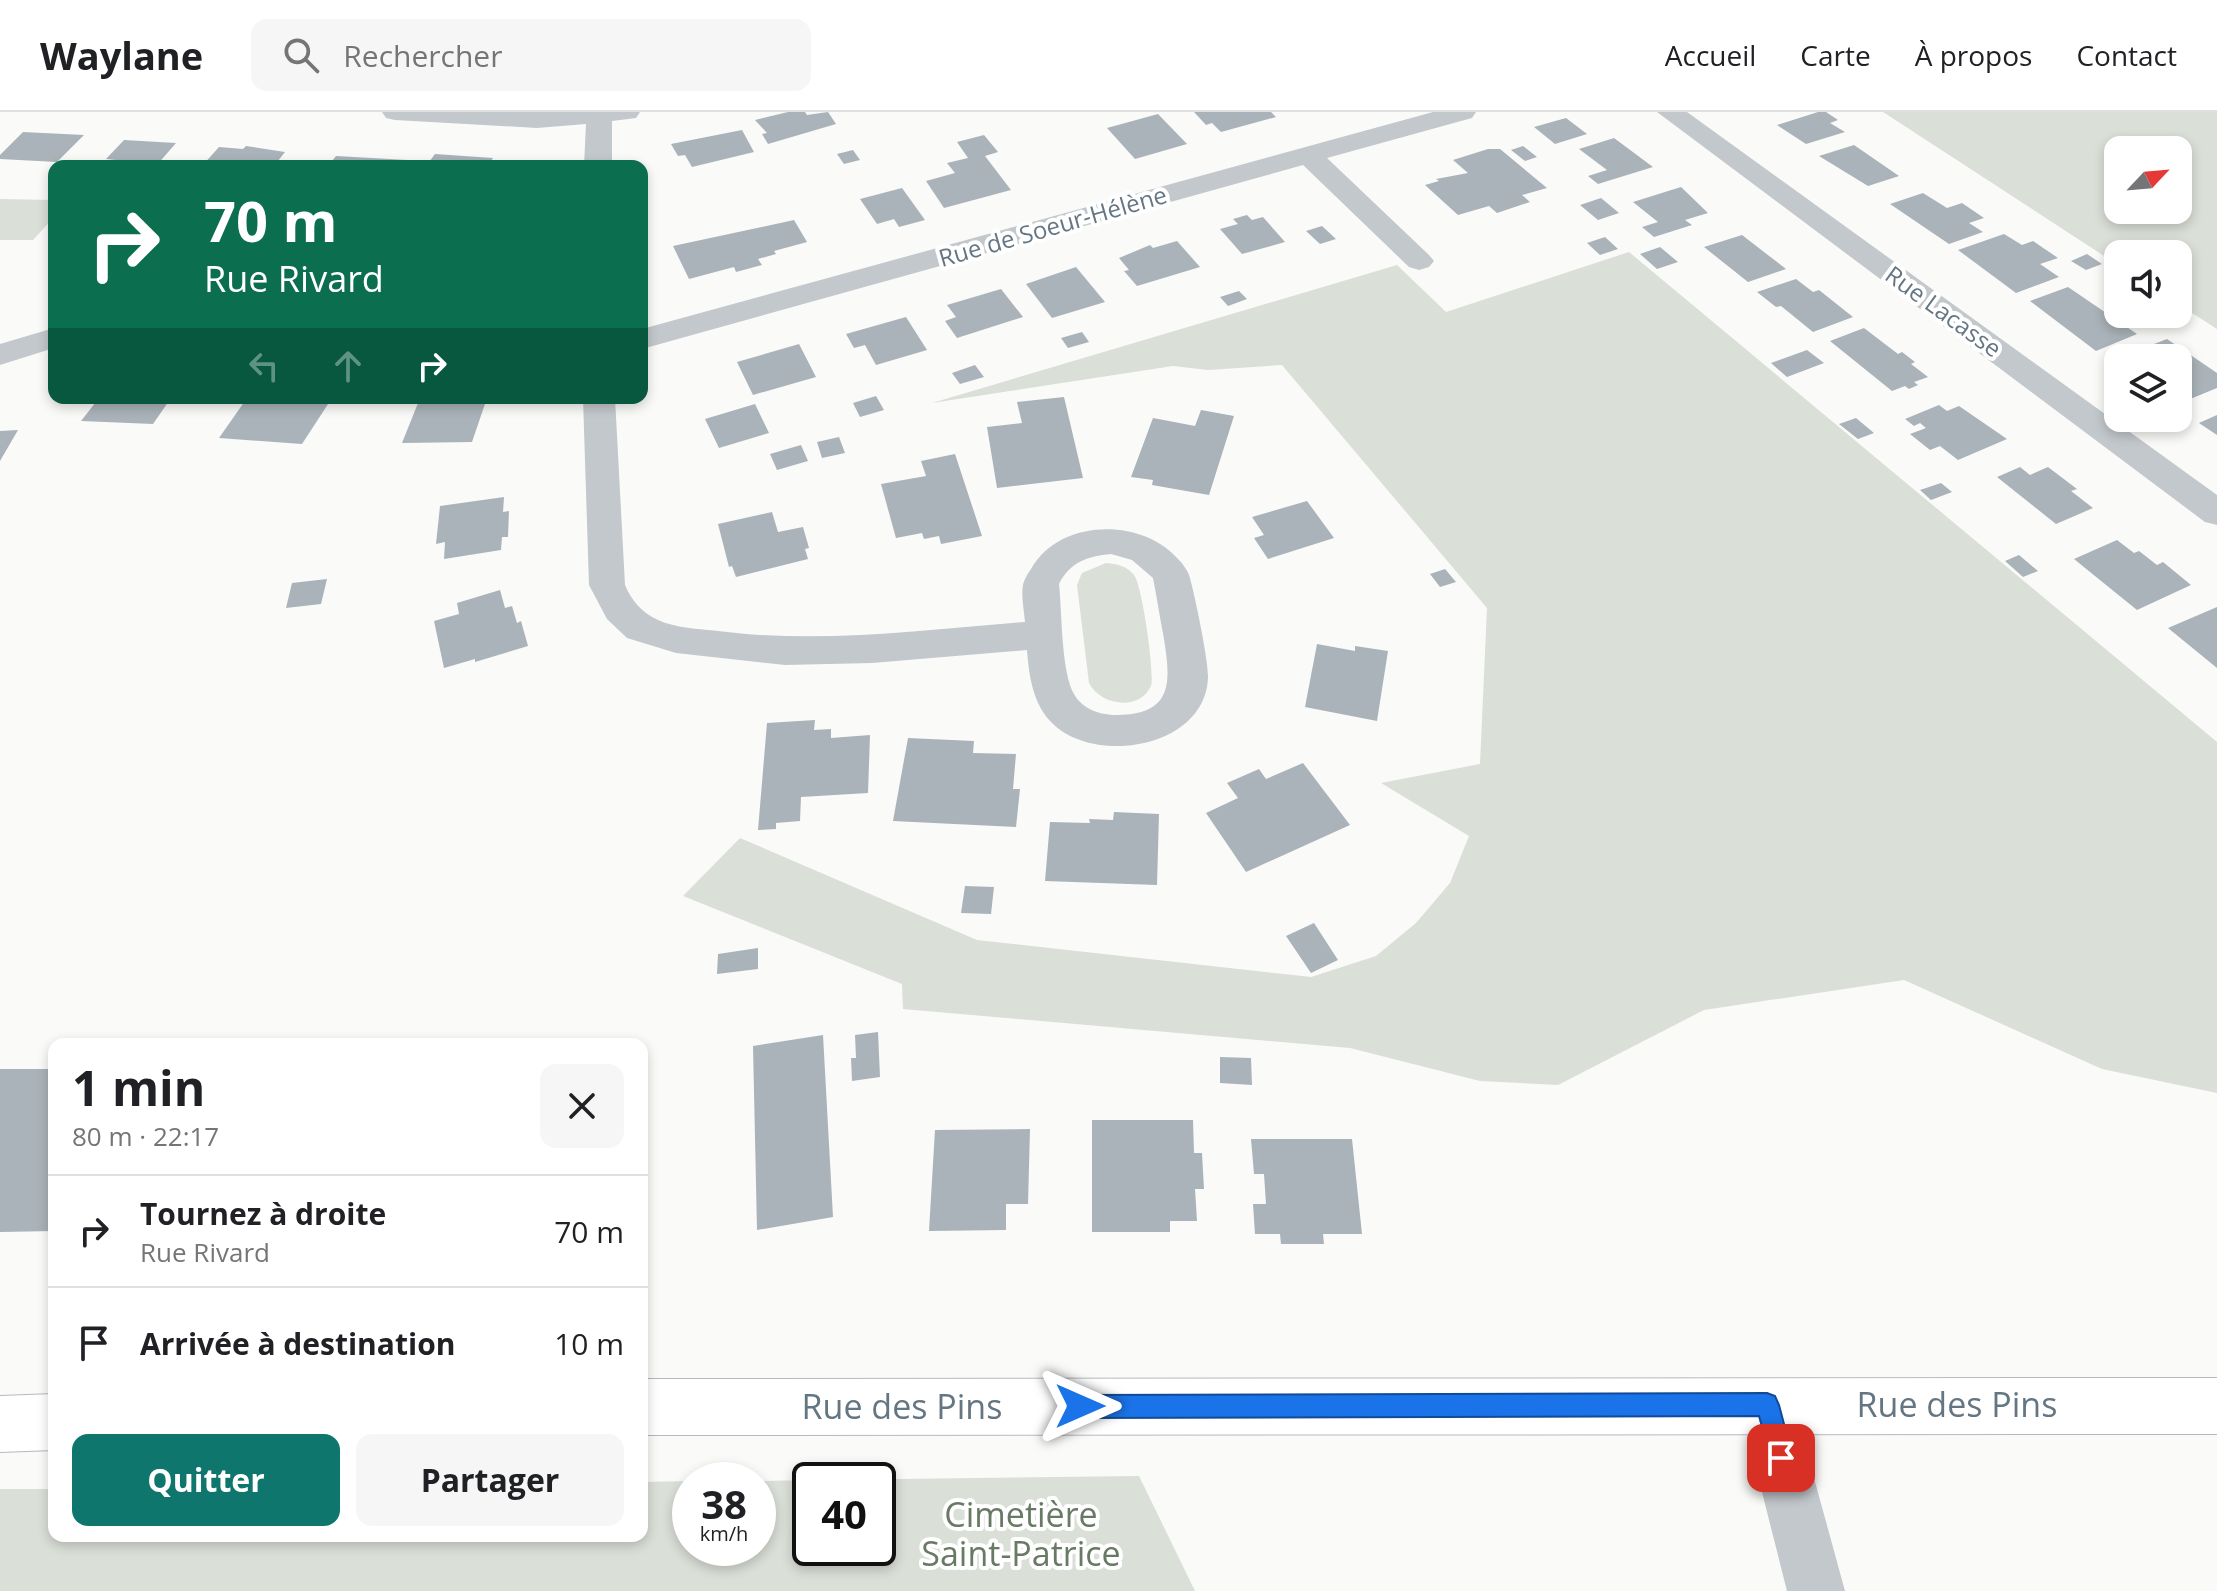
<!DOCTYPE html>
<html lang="fr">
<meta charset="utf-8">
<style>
body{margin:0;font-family:"Open Sans",sans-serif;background:#f6f6f6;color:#202124;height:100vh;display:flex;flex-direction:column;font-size:30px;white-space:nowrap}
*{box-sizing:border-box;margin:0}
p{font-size:26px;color:#757577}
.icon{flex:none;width:44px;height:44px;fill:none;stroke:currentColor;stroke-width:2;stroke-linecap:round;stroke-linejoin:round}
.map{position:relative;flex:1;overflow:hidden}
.side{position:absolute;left:48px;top:926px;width:600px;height:504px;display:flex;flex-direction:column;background:#fff;border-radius:16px;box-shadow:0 4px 12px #0003}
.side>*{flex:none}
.top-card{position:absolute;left:48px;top:48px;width:600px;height:244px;border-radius:16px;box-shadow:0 4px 12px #0003;background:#0b6e4f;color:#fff;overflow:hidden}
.needle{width:52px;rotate:64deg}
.tools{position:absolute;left:2104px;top:24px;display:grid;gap:16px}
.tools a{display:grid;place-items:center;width:88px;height:88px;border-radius:16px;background:#fff;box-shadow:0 4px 12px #0003;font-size:40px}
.speed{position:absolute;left:672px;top:1350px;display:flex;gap:16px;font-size:40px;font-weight:700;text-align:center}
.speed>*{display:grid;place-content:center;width:104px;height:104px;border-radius:50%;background:#fff;box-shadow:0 4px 12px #0003;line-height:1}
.speed small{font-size:20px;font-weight:400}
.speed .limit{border:4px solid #111;border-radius:12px;background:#fff;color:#111}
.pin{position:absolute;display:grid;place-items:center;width:68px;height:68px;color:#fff;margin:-34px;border-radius:16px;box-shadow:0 4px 12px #0006}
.me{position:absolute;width:88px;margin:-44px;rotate:90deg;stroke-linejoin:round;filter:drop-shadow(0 0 6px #0008)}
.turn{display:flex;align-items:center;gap:28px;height:168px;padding:0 24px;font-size:36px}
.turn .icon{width:104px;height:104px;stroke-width:2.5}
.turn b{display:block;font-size:56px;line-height:68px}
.lanes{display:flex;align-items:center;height:76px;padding:0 24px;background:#0003;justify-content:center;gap:40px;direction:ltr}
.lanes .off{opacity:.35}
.round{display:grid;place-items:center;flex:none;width:84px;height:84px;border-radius:16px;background:#f6f6f6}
.overview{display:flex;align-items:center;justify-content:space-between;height:136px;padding:0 24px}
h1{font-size:48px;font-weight:700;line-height:60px}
.action{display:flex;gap:16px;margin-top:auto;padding:16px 24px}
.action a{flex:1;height:92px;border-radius:16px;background:#0f766e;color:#fff;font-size:32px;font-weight:700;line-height:92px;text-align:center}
.action a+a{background:#f6f6f6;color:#202124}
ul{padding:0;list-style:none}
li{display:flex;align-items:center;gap:24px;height:112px;padding:0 24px;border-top:2px solid #e0e0e0}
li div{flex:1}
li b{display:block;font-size:30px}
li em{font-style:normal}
header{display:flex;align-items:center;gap:48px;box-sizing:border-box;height:112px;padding:0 40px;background:#fff;border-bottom:2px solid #e0e0e0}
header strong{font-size:38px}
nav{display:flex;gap:44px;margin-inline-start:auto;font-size:28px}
.search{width:560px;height:72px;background:#f6f6f6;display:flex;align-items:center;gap:20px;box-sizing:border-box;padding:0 28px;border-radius:16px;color:#757577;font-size:30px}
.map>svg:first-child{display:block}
</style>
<header>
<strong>Waylane</strong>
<div class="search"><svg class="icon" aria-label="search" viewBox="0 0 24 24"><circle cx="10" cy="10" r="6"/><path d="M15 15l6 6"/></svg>Rechercher</div>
<nav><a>Accueil</a><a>Carte</a><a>À propos</a><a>Contact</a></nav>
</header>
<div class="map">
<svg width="2217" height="1479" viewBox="0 0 2217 1479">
<rect width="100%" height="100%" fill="#fafaf8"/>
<path fill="#dadfd7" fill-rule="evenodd" d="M1883,0H2217V217L2178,192V142H2118V153ZM2178,38V98H2118V38Z
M0,87L54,88V105L33,128H0Z
M1629,140L2217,630V981L2102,957L1904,868L1704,898L1558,973L1480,969L1350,936L903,897L902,872L683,784L740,726L977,828L1311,865L1376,844L1416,811L1450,771L1469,724L1381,671L1480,652L1487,496L1282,253L1208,258L1173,254L932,291L1397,153L1446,200Z
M1106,451C1117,452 1127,454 1134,463C1142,472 1155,562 1151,574C1139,600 1100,593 1089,571L1077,473L1082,461Z
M1139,1364L1195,1479H0V1377H54V1424H642V1370L690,1369V1436H758V1369L810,1368V1436H878V1368H818Z"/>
<path fill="#aab3b9" d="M788,0H805L807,3L828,0L836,12L768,32L762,22L767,21L755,8Z
M1194,0H1271L1276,5L1221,20L1212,11L1206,13Z
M1818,0H1826L1838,8L1830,11L1845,20L1806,32L1777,13Z
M1158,2L1187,32L1135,47L1107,16Z
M1566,6L1587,22L1555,32L1534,15Z
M742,18L754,40L692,55L685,43L678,44L671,32Z
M23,20L84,23L57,50L0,47V43Z
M984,23L998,40L985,44L1011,78L944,96L926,69L955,61L947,51L968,46L957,30Z
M1614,26L1653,55L1598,72L1588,64L1607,58L1579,37Z
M124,28L176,31L156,54H110L116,48L106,47Z
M1854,33L1899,64L1868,74L1819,44Z
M246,34L285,40L274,54H202L219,35L243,37Z
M1523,34L1537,45L1525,49L1511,38Z
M1488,37H1500L1547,76L1522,83L1530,90L1497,101L1489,94L1458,103L1425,73L1439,69L1436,67L1468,61L1453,48Z
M853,38L860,48L844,52L837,42Z
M435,42L493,46L488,54H426Z
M336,44L407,48L402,54H328Z
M1681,75L1708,101L1685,108L1692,113L1654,125L1642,115L1658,110L1633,90Z
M902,76L925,108L899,115L894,107L877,112L860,87Z
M1923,81L1947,96L1962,91L1984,106L1969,111L1983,120L1949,132L1890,92Z
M1601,86L1619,101L1598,108L1580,93Z
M1247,103L1252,108L1263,105L1285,130L1242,142L1220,117L1238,112L1233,107Z
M794,108L807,130L774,139L776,142L758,147L762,153L736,160L734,155L689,167L673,134Z
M1322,114L1336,127L1320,132L1306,119Z
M2004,122L2022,133L2033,129L2058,146L2040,152L2059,165L2016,181L1958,138Z
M1742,123L1786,157L1748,170L1704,135Z
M1605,125L1618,137L1600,143L1587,131Z
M1177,129L1200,155L1137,174L1124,159L1129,158L1119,146L1150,133L1153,136Z
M1660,135L1678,150L1657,157L1640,142Z
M2087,142L2102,152L2086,158L2071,149Z
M1076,155L1105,190L1052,206L1026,172Z
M1796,167L1813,180L1819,178L1853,205L1813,220L1781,194L1776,195L1757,180Z
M2068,175L2137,222L2096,239L2030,189Z
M1001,177L1023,205L957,226L945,209L956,205L947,193Z
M1239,179L1247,187L1228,194L1220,185Z
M906,205L927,238L876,253L865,233L854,236L846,222Z
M1864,216L1898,242L1902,240L1915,250L1911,252L1928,265L1914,270L1918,273L1909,277L1905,274L1892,279L1830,229Z
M1082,220L1089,230L1068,236L1061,226Z
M2167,227L2217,261V276L2178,292V246H2118Z
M799,232L816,265L753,283L737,250Z
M1807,238L1824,251L1787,265L1771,251Z
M975,253L984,265L960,272L952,261Z
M876,284L884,298L860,305L853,291Z
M1064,285L1083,366L997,376L987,315L1022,311L1017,290Z
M99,286H171L153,312L81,309Z
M247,286L267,287L332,286L302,332L219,326Z
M420,286H487L472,330L402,331Z
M755,292L769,321L719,336L705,307Z
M1939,293L1947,299L1959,294L2007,327L1958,348L1940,334L1930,338L1910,322L1926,316L1920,311L1914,314L1905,307Z
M1201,298L1234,304L1209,383L1152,373L1153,368L1131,365L1153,306L1195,314Z
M2217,303V323L2199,311Z
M1856,306L1874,321L1858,327L1839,312Z
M18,318L0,349V319Z
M839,325L845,341L822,346L817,330Z
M801,333L808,349L777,358L770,342Z
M955,342L982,424L941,432L939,424L924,427L922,421L896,426L881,372L926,364L921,349Z
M2020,355L2030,363L2048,355L2077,377L2071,379L2093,396L2056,412L1997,365Z
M1941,371L1952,380L1931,388L1920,378Z
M504,385L503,400L509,399L508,425H502L501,438L444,447L445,430L436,432L440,394Z
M1307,389L1334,426L1268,447L1254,426L1264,423L1252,405Z
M772,400L778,420L803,415L809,436L805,437L808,447L736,465L732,454L729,455L718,412Z
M2117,428L2134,441L2139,439L2157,453L2163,450L2191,473L2137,498L2074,447Z
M2019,443L2038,459L2023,465L2005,449Z
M1445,457L1456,470L1440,475L1430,462Z
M327,467L321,492L286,496L292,471Z
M500,478L505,496L512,494L517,511L521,509L528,534L475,550V547L444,556L434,509L459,502L457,491Z
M2217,495V556L2168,516Z
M1317,532L1355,539V534L1388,539L1377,609L1305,595Z
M815,608L814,618L831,617V626L870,623L868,681L801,685L800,709L776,711V717L758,718L767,611Z
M908,626L974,629L973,641L1016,642L1013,677H1020L1016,715L893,709Z
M1303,651L1350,713L1246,760L1206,701L1238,686L1227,671L1259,657L1266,667Z
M1114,700L1159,702L1157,773L1045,769L1050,710L1090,711L1089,707L1113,708Z
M965,774L994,775L991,802L961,801Z
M1314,811L1338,848L1311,861L1286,824Z
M758,836V857L717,862L718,842Z
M878,920L880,965L852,969L851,946H856L855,923Z
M823,923L833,1105L757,1118L753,934Z
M1220,945L1251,946L1252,973L1220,971Z
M0,957H54V1119L0,1120Z
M1092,1008H1193L1194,1041H1202L1204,1077H1195L1197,1109H1170V1120H1092Z
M1030,1017L1028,1092H1006V1118L929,1119L935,1018Z
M1251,1027H1352L1362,1122H1323L1324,1132H1281L1280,1122H1255L1253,1092H1266L1264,1062H1254Z"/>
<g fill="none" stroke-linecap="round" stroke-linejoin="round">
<g stroke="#b3babf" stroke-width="2">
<path id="secondary" d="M2217,1266V1322L642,1323V1267Z
M54,1282V1338L0,1340V1284Z"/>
</g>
<path fill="#c3c8cc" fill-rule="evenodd" d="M382,0H640L636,6L612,9V54H584L586,12L537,16L395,8L386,6Z
M1433,0H1476L1472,6L1327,46L1429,143L1434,149L1429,155L1419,158L1409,155L1303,53L642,237V217Z
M1657,0H1687L2217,383V413L2205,410Z
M54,216V236L0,253V232Z
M583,286H615L625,473C631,488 642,501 658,508C675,516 699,517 718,519C820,532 923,518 1025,510C1024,498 1021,484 1023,473C1024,468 1028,461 1031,457C1059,406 1143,405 1179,448C1183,452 1187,458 1189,463C1194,478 1209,551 1208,565C1206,636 1095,654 1052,611C1033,592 1029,564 1027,538L872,551L785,553L676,541L627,526L607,507L589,473ZM1111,442L1132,448L1153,466C1157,486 1160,507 1164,527C1171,571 1173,603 1116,603C1100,603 1082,597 1074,582C1061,560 1062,499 1059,472C1070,450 1088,444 1111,442Z
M1767,1266L1786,1274L1794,1293L1845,1479H1787L1740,1293L1748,1274Z"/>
<use href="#secondary" fill="#fff" fill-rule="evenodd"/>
</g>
<path fill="#1a73e8" stroke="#114b97" stroke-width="2" d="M1767,1281L1775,1284L1779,1293L1793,1346L1790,1354L1781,1358L1773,1354L1759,1304L1080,1306L1071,1303L1068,1294L1071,1286L1080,1283Z"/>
<g text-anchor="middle" stroke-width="8" stroke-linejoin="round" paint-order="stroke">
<g font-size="24" fill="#657683" stroke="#fff">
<text transform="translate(1053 115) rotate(-16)" y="8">Rue de Soeur-Hélène</text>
<text transform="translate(1943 200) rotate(36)" y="8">Rue Lacasse</text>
</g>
<g font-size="34" fill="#657683" stroke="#fff">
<text x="1957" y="1305">Rue des Pins</text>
<text x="902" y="1307">Rue des Pins</text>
</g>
<g font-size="34" fill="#687a64" stroke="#fff">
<text x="1021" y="1415">Cimetière<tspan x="1021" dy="39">Saint-Patrice</tspan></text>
</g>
</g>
</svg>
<div class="tools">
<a><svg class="needle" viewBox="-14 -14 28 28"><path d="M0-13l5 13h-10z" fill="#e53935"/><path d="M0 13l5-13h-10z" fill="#757577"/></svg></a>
<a><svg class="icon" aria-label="sound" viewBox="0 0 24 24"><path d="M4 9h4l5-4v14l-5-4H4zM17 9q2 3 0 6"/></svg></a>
<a><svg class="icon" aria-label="layers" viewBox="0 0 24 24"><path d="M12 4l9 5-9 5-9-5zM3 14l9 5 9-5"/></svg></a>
</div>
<div class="speed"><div>38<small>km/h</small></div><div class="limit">40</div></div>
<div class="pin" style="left:1781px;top:1346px;background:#d93025"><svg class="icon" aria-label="arrive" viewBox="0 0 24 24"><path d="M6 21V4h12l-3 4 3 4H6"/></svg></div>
<svg class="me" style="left:1080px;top:1294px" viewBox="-20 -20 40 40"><path d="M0-17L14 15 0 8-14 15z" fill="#1a73e8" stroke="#fff" stroke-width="4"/></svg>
<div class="top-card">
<div class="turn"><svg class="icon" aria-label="right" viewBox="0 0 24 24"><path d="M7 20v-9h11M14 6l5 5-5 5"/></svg><div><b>70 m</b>Rue Rivard</div></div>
<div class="lanes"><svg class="icon off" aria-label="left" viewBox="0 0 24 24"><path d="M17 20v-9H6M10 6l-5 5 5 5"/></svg><svg class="icon off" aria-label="ahead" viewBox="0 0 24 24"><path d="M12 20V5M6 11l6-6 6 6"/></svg><svg class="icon" aria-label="right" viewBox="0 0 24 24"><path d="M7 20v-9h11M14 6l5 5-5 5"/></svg></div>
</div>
<section class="side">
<div class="overview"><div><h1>1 min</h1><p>80 m · 22:17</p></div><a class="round"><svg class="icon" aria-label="close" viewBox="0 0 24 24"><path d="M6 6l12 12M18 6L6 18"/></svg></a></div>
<ul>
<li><svg class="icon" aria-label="right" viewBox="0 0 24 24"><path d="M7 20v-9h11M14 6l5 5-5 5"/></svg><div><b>Tournez à droite</b><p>Rue Rivard</p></div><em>70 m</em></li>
<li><svg class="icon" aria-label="arrive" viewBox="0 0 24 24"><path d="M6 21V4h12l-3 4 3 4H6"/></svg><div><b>Arrivée à destination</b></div><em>10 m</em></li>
</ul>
<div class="action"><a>Quitter</a><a>Partager</a></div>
</section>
</div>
